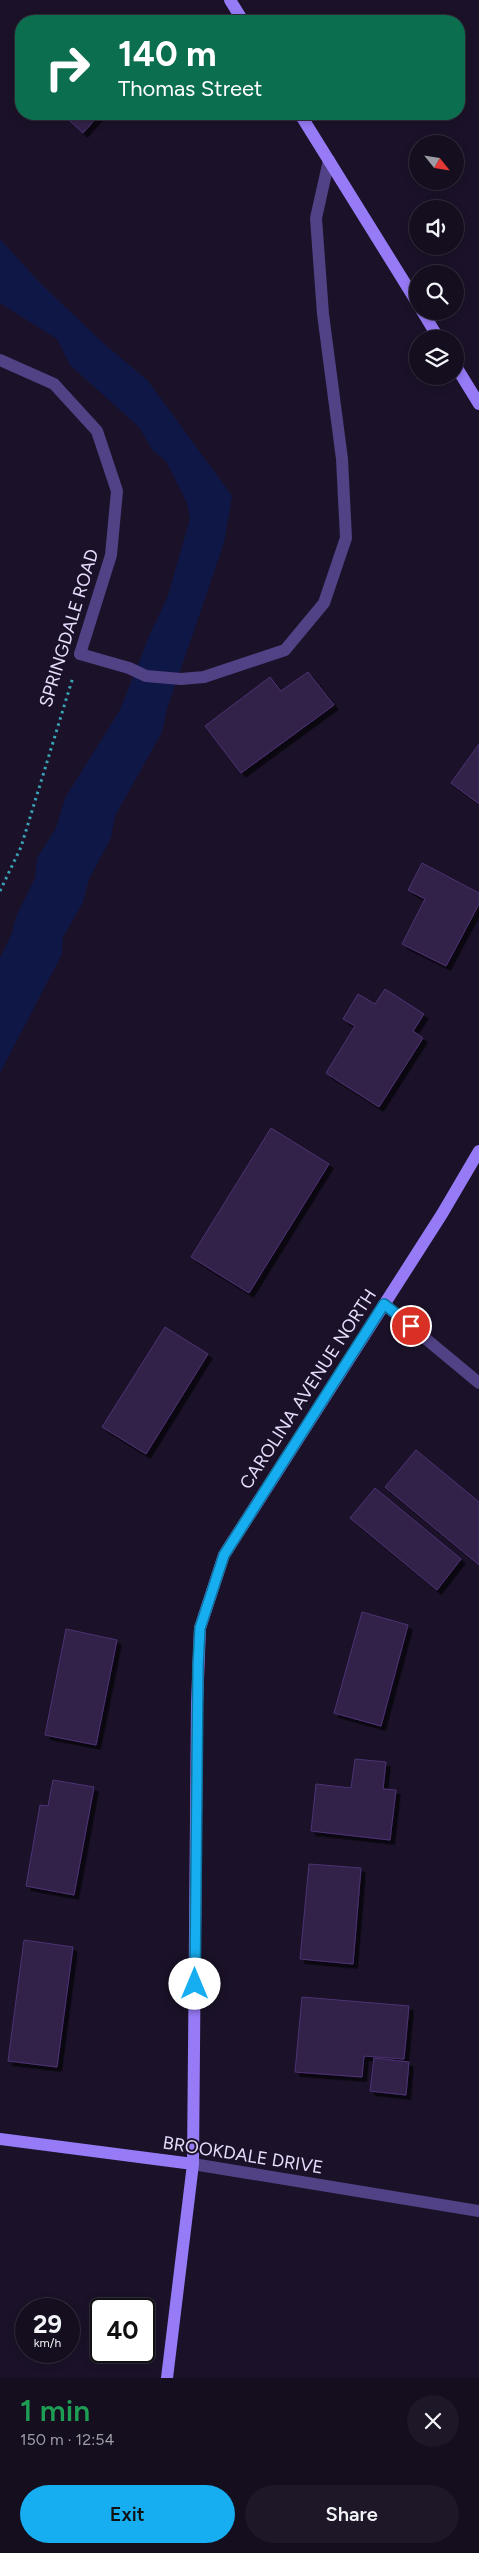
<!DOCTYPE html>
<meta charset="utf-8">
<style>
body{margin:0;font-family:Figtree,sans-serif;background:#1d1728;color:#f1f3f6;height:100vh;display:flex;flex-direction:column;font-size:19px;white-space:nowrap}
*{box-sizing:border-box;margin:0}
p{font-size:16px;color:#9d9ca4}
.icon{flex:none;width:28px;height:28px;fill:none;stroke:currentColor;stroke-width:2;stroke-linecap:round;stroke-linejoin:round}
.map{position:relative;height:2378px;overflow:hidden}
.sheet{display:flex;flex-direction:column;background:#140e1f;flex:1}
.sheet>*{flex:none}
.hud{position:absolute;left:15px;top:15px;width:450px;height:105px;border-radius:20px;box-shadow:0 2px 8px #0003,0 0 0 1px #332e3d;background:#0b6e4f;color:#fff;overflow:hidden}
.needle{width:32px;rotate:120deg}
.fabs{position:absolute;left:409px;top:135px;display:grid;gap:10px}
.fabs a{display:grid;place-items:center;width:55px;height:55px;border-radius:50%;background:#140e1f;box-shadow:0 2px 8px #0003,0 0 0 1px #332e3d;font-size:25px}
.speed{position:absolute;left:15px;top:2298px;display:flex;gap:10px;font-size:25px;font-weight:700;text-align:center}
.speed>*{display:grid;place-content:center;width:65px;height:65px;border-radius:50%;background:#140e1f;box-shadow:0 2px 8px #0003,0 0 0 1px #332e3d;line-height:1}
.speed small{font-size:12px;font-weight:400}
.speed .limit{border:2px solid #111;border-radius:8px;background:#fff;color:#111}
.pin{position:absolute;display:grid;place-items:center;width:42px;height:42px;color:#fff;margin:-21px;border:2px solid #fff;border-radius:50%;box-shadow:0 1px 5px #0007}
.me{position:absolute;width:55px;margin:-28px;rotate:0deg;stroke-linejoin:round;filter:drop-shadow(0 0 4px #0008)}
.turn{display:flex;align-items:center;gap:18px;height:105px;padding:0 20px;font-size:22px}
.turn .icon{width:65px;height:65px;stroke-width:2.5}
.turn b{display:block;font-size:35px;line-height:42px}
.round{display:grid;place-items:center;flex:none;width:52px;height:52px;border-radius:26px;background:#1d1728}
.summary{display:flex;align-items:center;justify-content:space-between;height:85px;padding:0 20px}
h1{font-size:30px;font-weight:600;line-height:38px;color:#1e9e55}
.cta{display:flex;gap:10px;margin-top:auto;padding:10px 20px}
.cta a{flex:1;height:58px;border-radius:30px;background:#16aef0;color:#111;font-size:20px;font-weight:600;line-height:58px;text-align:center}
.cta a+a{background:#1d1728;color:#f1f3f6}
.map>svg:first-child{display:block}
</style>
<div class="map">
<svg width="479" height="2378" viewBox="0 0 479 2378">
<defs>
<filter id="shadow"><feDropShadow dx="4.5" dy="4.5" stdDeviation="0" flood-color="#0009"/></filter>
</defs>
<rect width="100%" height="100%" fill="#1b1229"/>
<path fill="#0f1746" d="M0,239L40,283L101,341L148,381L232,496L224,543L167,709L162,732L115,816L111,838L89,879L83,902L63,937L62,954L0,1073V958L12,933L16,917L35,878L37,858L56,828L65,798L120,710L150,634L168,596L190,519L187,503L166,461L152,450L140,428L70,365L57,339L0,303Z"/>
<path fill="#302049" stroke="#4d3373" filter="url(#shadow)" d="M62,114H100L83,133Z
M308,672L334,705L241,773L205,726L270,677L281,691Z
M479,744V804L451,783Z
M422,863L479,893V904L446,966L402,944L425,899L408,890Z
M385,989L424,1014L413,1031L423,1038L379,1107L326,1073L355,1026L343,1019L358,994L375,1004Z
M271,1128L329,1164L249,1293L191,1257Z
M165,1327L208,1354L146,1454L102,1427Z
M416,1450L479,1502V1565L385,1487Z
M375,1488L461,1559L437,1590L350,1518Z
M362,1612L408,1625L381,1726L334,1713Z
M66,1629L117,1640L96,1745L45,1735Z
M355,1759L386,1762L383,1789L396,1790L390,1840L311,1831L316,1784L351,1788Z
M53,1780L94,1787L74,1895L26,1886L40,1805L48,1806Z
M309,1864L361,1868L353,1964L300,1959Z
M24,1940L73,1947L57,2067L8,2061Z
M302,1997L409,2006L404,2059L364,2056L362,2077L295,2072Z
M374,2058L409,2062L406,2095L370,2091Z"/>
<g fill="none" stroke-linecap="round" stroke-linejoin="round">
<path stroke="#39a3b5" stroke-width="3" stroke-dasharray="2.5 4" stroke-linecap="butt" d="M0,891L21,847L73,677"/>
<path stroke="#514185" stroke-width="12" d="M80,654L129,668L146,676L181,679L204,677L285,650L324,603L346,538L342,459L323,314L316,218L329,160"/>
<path stroke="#514185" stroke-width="12" d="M0,360L54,384L97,431L117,491L111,555L80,654
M384,1304L479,1383
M193,2164L479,2211"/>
<path stroke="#977af6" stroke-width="12" d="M230,0L243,21
M300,114L418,304
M422,311L439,339
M455,365L479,404
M0,2139L193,2164
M167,2378L193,2164L197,1704L200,1628L224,1555L442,1214L479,1151"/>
</g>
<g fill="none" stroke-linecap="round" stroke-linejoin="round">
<g stroke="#0e719c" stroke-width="12">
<path id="route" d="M195,1984L198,1666L200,1628L224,1555L384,1304L411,1326"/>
</g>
<use href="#route" stroke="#16aef0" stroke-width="9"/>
</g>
<g text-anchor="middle" stroke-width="4" stroke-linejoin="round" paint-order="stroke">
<g font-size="18" fill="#e7ddfd" stroke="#1b1229">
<text transform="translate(69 628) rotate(-73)" y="6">SPRINGDALE ROAD</text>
<text transform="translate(308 1389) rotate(-57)" y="6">CAROLINA AVENUE NORTH</text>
<text transform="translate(243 2155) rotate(9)" y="6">BROOKDALE DRIVE</text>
</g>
</g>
</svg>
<div class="fabs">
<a><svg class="needle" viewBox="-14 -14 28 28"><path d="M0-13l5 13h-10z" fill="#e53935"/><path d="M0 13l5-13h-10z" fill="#9d9ca4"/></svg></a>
<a><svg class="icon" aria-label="sound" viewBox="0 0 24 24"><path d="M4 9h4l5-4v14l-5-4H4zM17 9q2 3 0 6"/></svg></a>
<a><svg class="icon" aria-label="search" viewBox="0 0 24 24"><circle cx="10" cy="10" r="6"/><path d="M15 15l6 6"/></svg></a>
<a><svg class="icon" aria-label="layers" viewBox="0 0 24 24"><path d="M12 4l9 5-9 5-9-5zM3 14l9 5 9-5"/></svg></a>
</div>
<div class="speed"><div>29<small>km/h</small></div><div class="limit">40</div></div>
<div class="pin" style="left:411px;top:1326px;background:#d93025"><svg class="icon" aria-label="arrive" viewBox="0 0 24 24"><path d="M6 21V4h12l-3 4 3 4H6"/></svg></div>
<svg class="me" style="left:195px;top:1984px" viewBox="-20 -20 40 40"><circle r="19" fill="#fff"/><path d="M0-13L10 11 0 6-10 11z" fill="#16aef0"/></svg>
<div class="hud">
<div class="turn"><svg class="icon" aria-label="right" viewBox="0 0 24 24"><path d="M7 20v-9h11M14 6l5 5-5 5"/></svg><div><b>140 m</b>Thomas Street</div></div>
</div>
</div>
<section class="sheet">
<div class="summary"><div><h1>1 min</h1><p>150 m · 12:54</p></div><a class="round"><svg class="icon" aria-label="close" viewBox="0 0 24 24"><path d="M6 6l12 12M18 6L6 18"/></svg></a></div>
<div class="cta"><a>Exit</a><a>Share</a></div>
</section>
